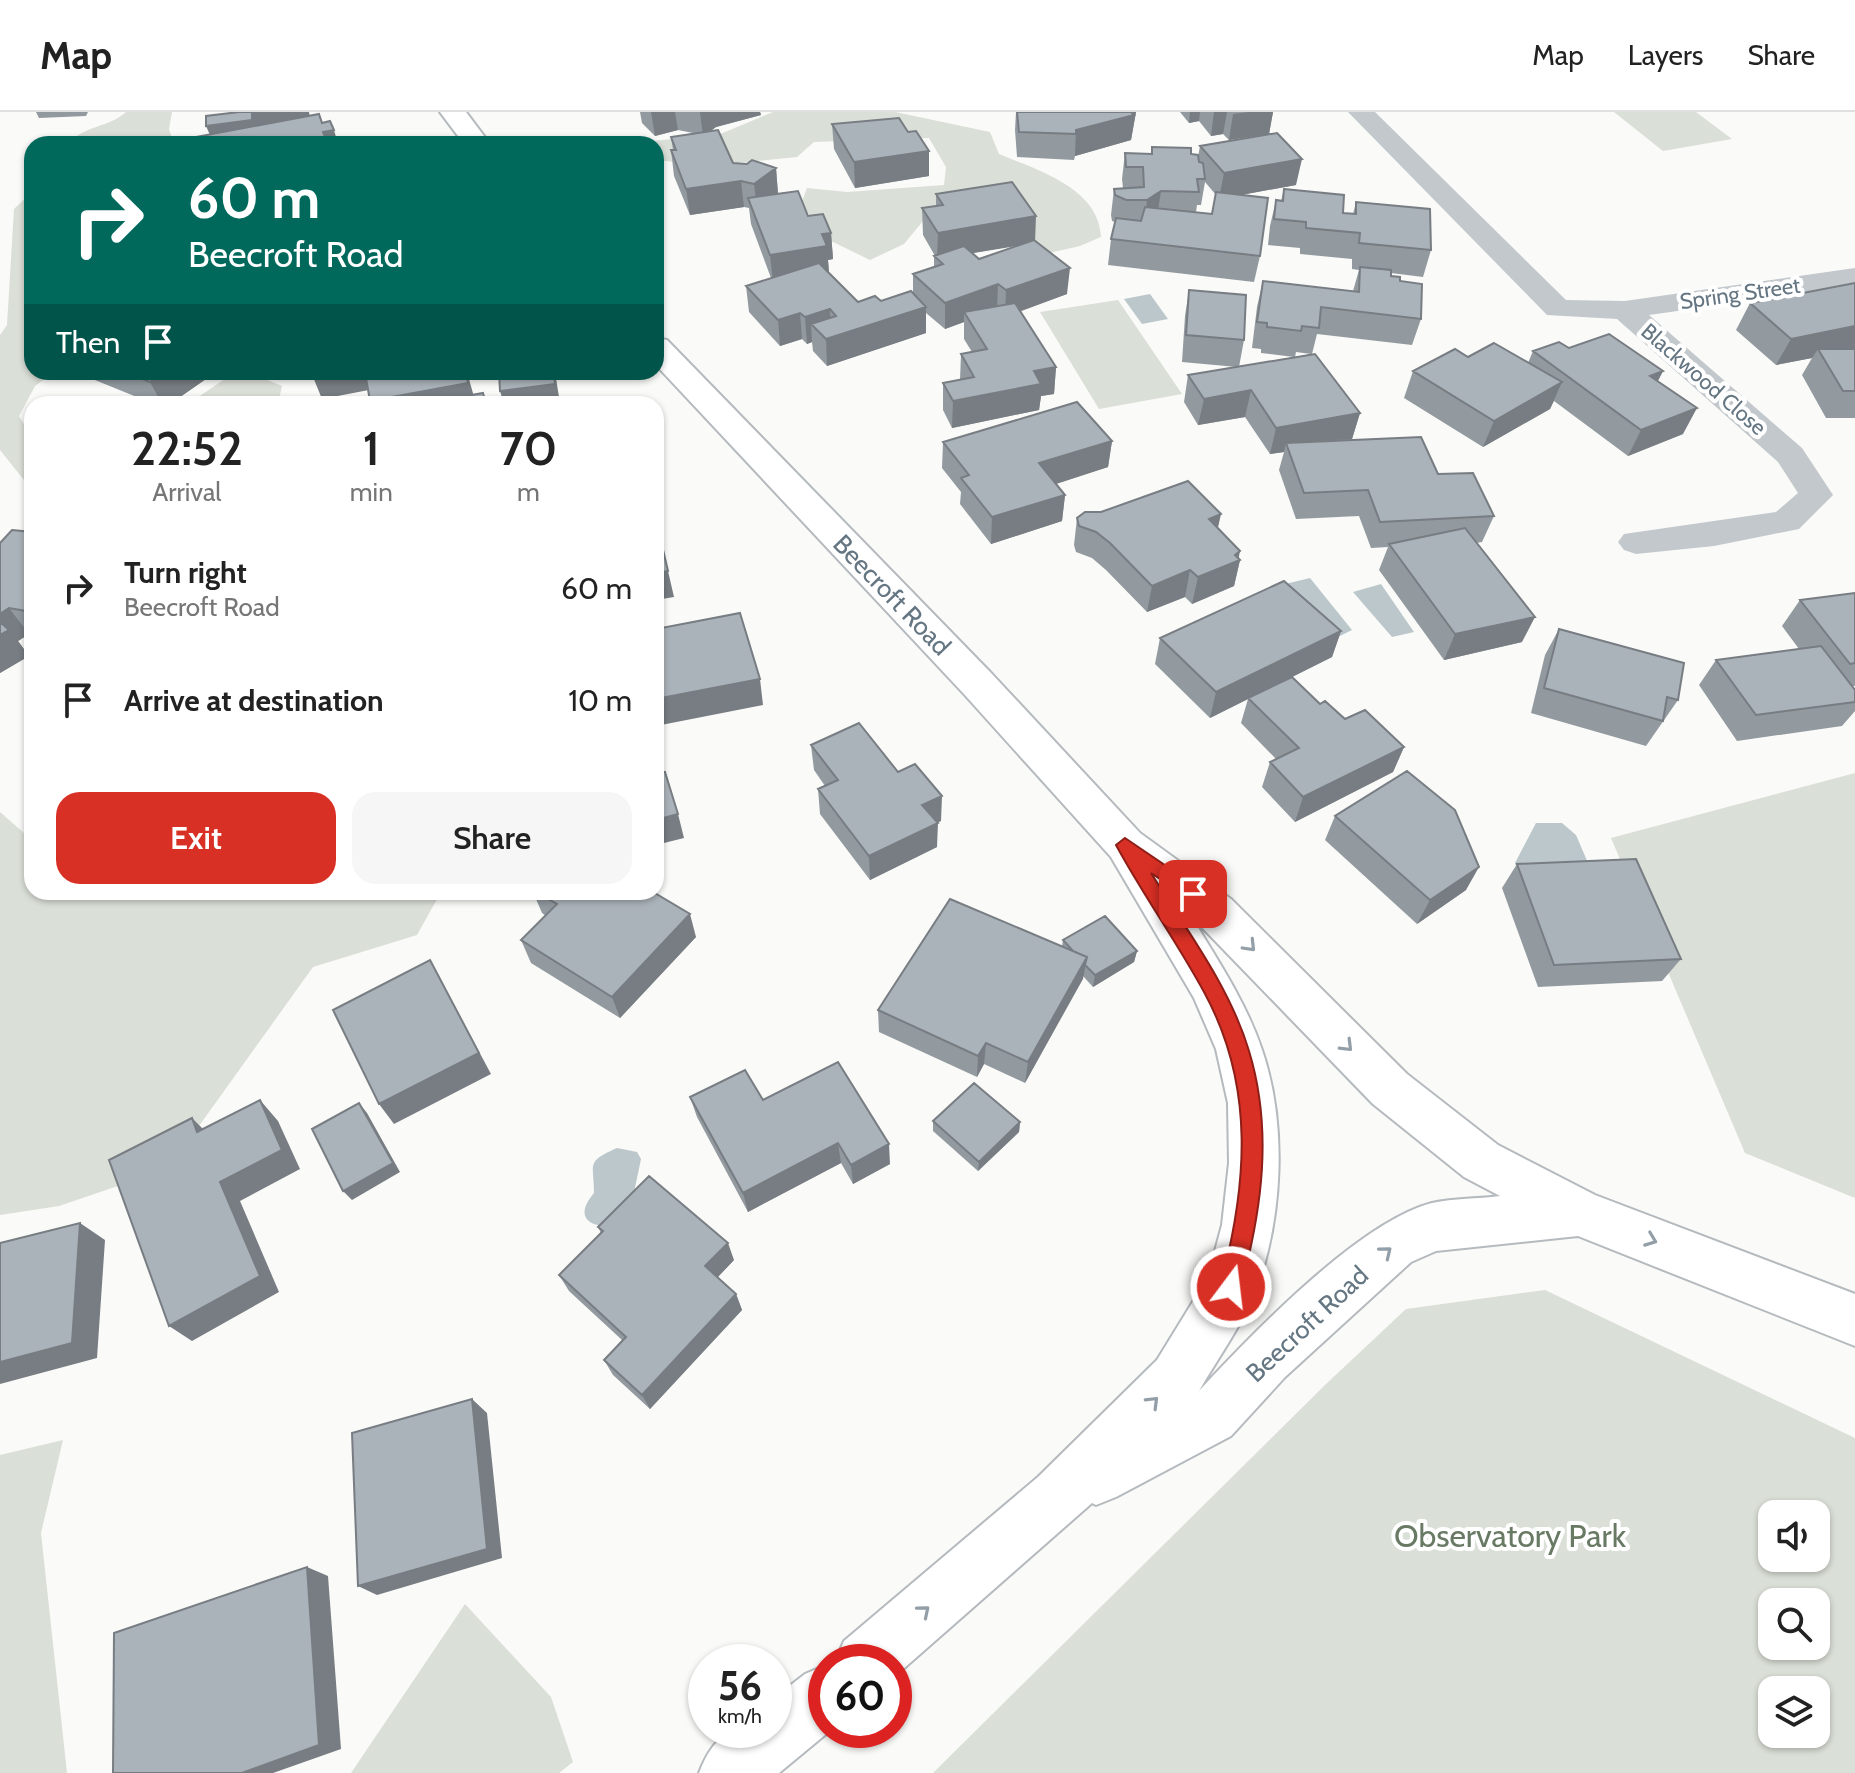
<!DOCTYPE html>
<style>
body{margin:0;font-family:Cabin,sans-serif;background:#f6f6f6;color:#222;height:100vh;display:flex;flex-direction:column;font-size:30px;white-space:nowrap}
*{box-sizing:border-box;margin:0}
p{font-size:26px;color:#767676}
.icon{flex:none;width:44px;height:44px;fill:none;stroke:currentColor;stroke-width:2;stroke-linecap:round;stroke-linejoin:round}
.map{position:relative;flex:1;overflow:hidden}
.drawer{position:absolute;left:24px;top:284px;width:640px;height:504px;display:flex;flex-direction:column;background:#fff;border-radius:24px;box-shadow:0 2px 6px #0004}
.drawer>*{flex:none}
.hud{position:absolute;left:24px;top:24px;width:640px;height:244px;border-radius:24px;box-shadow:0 2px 6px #0004;background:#00695c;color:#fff;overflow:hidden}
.controls{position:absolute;left:1758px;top:1388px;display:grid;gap:16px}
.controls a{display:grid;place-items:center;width:72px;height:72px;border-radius:16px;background:#fff;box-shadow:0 2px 6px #0004;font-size:40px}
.speed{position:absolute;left:688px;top:1532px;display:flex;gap:16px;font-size:40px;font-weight:700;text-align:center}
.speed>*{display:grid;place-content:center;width:104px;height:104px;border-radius:50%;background:#fff;box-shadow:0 2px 6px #0004;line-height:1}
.speed small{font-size:20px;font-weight:400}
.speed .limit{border:12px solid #d22;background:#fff;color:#111}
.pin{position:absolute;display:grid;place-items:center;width:68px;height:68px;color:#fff;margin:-34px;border-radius:16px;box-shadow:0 4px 12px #0006}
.me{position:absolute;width:88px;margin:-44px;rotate:15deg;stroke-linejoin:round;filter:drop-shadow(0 0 6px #0008)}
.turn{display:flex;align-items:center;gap:28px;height:168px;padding:0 32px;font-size:36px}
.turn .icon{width:104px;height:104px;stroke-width:2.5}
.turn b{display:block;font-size:56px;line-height:68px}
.then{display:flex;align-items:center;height:76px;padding:0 32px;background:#0003;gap:16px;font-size:30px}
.eta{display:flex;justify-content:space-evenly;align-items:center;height:136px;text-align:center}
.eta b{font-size:48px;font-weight:600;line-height:56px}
.cta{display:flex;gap:16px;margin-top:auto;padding:16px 32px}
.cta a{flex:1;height:92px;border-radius:24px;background:#d93025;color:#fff;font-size:32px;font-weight:600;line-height:92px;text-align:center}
.cta a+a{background:#f6f6f6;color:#222}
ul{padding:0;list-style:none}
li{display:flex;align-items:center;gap:24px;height:112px;padding:0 32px}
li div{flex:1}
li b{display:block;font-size:30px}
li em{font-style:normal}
header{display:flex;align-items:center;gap:48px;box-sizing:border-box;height:112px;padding:0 40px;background:#fff;border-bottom:2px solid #e0e0e0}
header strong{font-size:38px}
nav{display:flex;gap:44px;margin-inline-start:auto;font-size:28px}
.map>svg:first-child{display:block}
</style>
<header>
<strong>Map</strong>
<nav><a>Map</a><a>Layers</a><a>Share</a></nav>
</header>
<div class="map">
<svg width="1855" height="1661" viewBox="0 0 1855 1661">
<rect width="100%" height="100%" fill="#fafaf8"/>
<path fill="#dadfd7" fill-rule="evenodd" d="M126,0H172L169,17L174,32H69C83,13 109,16 126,0Z
M773,0H895L990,20L999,42C1037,58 1099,76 1101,125L1080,134L1040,143L1014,123L923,109L904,132L870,148L829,128L801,92L807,76L847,80L944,73L946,55L929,26L814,30L797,45L748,50L695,52L656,48V32H618L718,23Z
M1614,0H1696L1732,27L1663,39Z
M32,80V260H54L35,274L19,304L32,325V378L0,338V223L7,213L14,97Z
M1118,188L1182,282L1099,297L1040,200Z
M235,260H248L282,274L278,292H188Z
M1855,661V1086L1745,1041L1611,726Z
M0,700L32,728V780H441L417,823L313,855L168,1057L59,1094L0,1103Z
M1545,1178L1855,1326V1661H933L1325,1273L1406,1197ZM1772,1402H1816V1446H1772ZM1772,1490H1816V1534H1772ZM1772,1578H1816V1622H1772Z
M63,1328L41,1421L67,1661H0V1343Z
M465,1492L551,1585L573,1650L559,1661H351Z"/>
<path fill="#bbc7cb" d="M1150,182L1168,207L1142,212L1124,187Z
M1310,466L1352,518L1336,526L1281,473Z
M1381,472L1414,520L1392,525L1353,480Z
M1536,711H1562L1576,723L1591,758L1519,762L1515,751Z
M617,1036L637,1040L641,1047L628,1109C604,1120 567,1113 594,1081C594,1052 585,1050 617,1036Z"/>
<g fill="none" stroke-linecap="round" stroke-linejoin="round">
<g stroke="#b5babe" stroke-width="4">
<path id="primary" d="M440,0H466L490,32H464Z
M656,226L667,228L992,562L1140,721L1231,787L1407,962L1498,1033L1595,1083L1855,1182V1234L1578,1124L1436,1139L1411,1150L1285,1265L1231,1324L1116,1385L1096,1393L1092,1391L894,1565V1550H835L844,1529L1038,1365L1157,1248L1208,1165L1222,1113L1229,1051L1228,991L1216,937L1194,886L1111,745L964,582L656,253ZM1191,804L1373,992L1464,1065L1500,1084C1478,1087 1454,1086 1432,1091C1359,1110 1252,1222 1199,1279C1218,1246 1242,1213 1256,1178C1283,1105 1287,1011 1262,938C1246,890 1217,847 1191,804Z
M826,1553V1618H831L779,1661H699C716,1618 731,1618 774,1618V1586L805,1562Z"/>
</g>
<path fill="#c3c8cc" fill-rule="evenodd" d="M1348,0H1375L1566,188L1625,189L1855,156V174L1649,203L1802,336L1833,383L1799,417L1714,434L1636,442L1624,438L1618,430L1624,422L1776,400L1798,381L1778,350L1617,207L1547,203Z"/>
<use href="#primary" fill="#fff" fill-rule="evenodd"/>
</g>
<path fill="#929a9f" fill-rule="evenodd" d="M36,0H88L86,4L39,6Z
M640,0H760L761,3L716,15L711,19L733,51L776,56L778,82L831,121L833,147L828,148L829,161L858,190L881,189L913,181V162L934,155V144H935L923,123L922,96L936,94V82L1035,128L1067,182L1020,199L1056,255L1054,282L1041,284L1039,298L952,316L943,298V271L960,268L961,242L972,240L964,227V210L945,217L926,201V221L827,254L813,239L812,230L807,232L802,227L780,234L749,200L746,174L771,166L751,112L749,96L744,95L690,103L674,64L671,38H673L671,25L693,21L678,18L655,24L642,11ZM1018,133L979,147L972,141Z
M1016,0H1136L1131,28L1075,44L1074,48L1017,45L1015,18Z
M1180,0H1273L1269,22L1229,28L1223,22L1211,24L1199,9L1189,11Z
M832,12L908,20L929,64L855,76L834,37Z
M1200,34L1296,73L1241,83L1260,144L1254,170L1108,153L1111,127L1115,110L1112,109L1111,103L1114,77L1123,76L1122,67L1125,41L1151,42L1152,35L1198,45ZM1205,70L1216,83L1212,102L1196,100L1197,93H1201Z
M1284,77L1343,101L1353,102L1356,90L1431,138L1423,165L1391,161V164L1400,169L1421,207L1412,233L1317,222L1312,242L1360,301L1352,327L1438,362L1494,404L1482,430L1476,431L1522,530L1444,548L1379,458L1388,435L1371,436L1359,404L1296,407L1279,358L1284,340L1270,342L1245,305L1198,313L1184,290L1188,263L1237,255L1182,250L1185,204L1189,178L1244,228L1239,255L1294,245L1261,241V237L1252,236L1257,195L1263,169L1353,179L1359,158L1352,157V147L1300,142V136L1268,133L1270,114L1276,88L1281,89ZM1296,240L1311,242L1295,245Z
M1855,171V306H1826L1802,263L1812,246L1776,253L1736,218L1750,191Z
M1569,236L1663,259L1658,269L1683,322L1628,344L1554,289L1550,297L1483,335L1404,286L1413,259L1468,245L1528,251L1533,239Z
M83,260H216L170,292H154L85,264Z
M1112,329L1108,355L1056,372L1065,383L1062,409L991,432L960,392L961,380L942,356L943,330Z
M1077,406L1218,416L1240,448L1234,474L1192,492L1185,485L1147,500L1106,458L1092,446L1076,440L1074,433Z
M32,420V523L29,522L18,529L29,544L0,561V431Z
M1855,481V574H1852L1855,578V599L1842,614L1737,629L1699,573L1716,548L1799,537L1782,514L1800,488Z
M1559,517L1678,588L1646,634L1531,601L1545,543Z
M1341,519L1332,545L1276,573L1320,592L1345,607L1404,635L1393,660L1295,710L1262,675L1270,650L1276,647L1241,611L1248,587L1210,606L1155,552L1160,526Z
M811,633L898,660L941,709L937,710V735L870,768L820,702L818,677L825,674L814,658Z
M1335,704L1466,778L1417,812L1325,728Z
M1517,752L1681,847L1662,869L1538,875L1502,776Z
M533,780H653L696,825L620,906L531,851L521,828L546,804L542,801Z
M1063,828L1137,839L1134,850L1093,875L1083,864L1025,971L984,952L977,965L879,920L878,898L1062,834Z
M690,985L763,988L890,1052L853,1072L841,1051L748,1100L697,1005Z
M933,1009L1020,1010L1019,1020L978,1059L933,1019Z
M598,1115L734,1148L718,1165L736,1182L742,1198L650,1297L613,1263L604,1248L622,1228L569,1179L559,1163L601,1121Z"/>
<path fill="#777d82" d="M252,0H309L311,11L214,32L206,14Z
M651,0H675L678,18L655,24Z
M700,0H760L761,3L716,15L703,24Z
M1123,0H1136L1131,28L1075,44L1076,18Z
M1190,0H1200L1199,9L1189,11Z
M1214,0H1227L1223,22L1211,24Z
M1249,0H1273L1269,22L1229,28L1233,2Z
M334,18L338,32H319L323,20Z
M929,39V64L855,76L854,50Z
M1302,47L1296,73L1219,87L1224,61Z
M776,56L778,82L757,98L754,72Z
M741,69L744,95L690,103L686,77Z
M1161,79L1157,105L1144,114L1147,88Z
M1036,104L1035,131L937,147L938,121Z
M831,121L833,147L828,148L829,161L773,169L770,143L822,122Z
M1070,156L1067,182L1005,205L1006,178Z
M998,172L997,198L964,200V210L945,217V191Z
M926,195V221L827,254L826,227Z
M830,197L831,224L811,212L812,230L807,232L805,205Z
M800,201L802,227L780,234L778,208Z
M1855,214V237H1818L1812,246L1776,253L1791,227Z
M1056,255L1054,282L1041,284L1039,298L952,316L953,289L1034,259Z
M1663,259L1649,285L1650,264Z
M164,260H216L170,292H162L150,270Z
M311,260H367L374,277L322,287Z
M467,260L476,292H371L370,289Z
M555,260L559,285L504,292L500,279Z
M1562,270L1550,297L1483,335L1494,309Z
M1251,278L1245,305L1198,313L1204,287Z
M1697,296L1683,322L1628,344L1641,318Z
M1360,301L1352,327L1286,331L1284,340L1270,342L1276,316Z
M1112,329L1108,355L1037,378L1039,351Z
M1065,383L1062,409L991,432L992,405Z
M1221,402L1215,429L1209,407Z
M1240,439L1238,449L1240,448L1234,474L1192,492L1198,465Z
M1190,458L1185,485L1147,500L1152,474Z
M668,459L674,485L656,488V461Z
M9,496L29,522L18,529L29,544L0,561V502Z
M1535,505L1522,530L1444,548L1455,522Z
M1341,519L1332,545L1210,606L1216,580Z
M760,567L763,593L656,614V587Z
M1404,635L1393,660L1295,710L1303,685Z
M942,684L941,709L922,717V693Z
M678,702L684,726L656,733V708Z
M938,711L937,735L870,768L869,744Z
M1479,755L1466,778L1417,812L1430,788Z
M690,802L696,825L620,906L612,885Z
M1137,839L1134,850L1093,875L1095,863Z
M1087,845L1083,867L1025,971L1028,950Z
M430,848L491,962L394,1012L379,992Z
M986,931L984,952L977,965L978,944Z
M260,988L278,1009L300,1057L240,1089L279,1180L192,1229L169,1214L220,1070Z
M359,991L367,1001L400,1060L352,1088L343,1079Z
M192,1006L212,1026L197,1020Z
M1020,1010L1019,1020L978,1059L979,1050Z
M838,1031L841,1051L748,1100L743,1081Z
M889,1032L890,1052L853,1072L851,1053Z
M80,1111L105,1128L97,1246L0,1272V1250Z
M728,1131L734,1148L712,1171L705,1154Z
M736,1182L742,1198L650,1297L642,1283Z
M472,1287L487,1301L502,1446L377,1483L358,1474Z
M307,1455L328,1464L341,1637L273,1661H242Z"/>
<path fill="#aab3b9" stroke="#777d82" stroke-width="2" d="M239,0H252V8L206,14V4Z
M1017,0H1131L1134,3L1076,18V22L1019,20Z
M319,2L322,11L330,9L334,18L323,20L327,30L319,32H198L196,25Z
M899,6L908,20L916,19L929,39L854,50L832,12Z
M718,18L733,51L747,52L752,48L776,56L754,72L741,69L686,77L671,38H676L671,25Z
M1277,21L1302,47L1224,61L1200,34Z
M1152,35L1191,36V42L1198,43L1199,50L1203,51L1205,67H1197L1199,80L1161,79L1147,88H1126L1115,83L1114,77L1144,75L1143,55H1126L1125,41L1152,42Z
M1012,70L1036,104L938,121L922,96L943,93L936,82Z
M1284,77L1344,83L1343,101L1356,102V90L1430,97L1431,138L1359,131L1360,121L1306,116V110L1274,107L1276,88L1283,89Z
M798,79L808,104L823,102L831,121L822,122L827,134L770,143L748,86Z
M1216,80L1268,86L1260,144L1111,127L1116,106L1141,109L1145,95L1212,102Z
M1034,128L1070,156L1006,178L998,172L945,191L913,162L943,152L934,144L964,134L979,147Z
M819,151L858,190L875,184L881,189L911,179L926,195L826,227L811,212L836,204L830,197L805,205L800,201L778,208L746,174Z
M1360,155L1391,158V164L1400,165V169L1422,172L1421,207L1321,195L1319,216L1302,214L1301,219L1267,215V211L1257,210L1263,169L1359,180Z
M1855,171V214L1791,227L1750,191Z
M1189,178L1246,183L1244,228L1186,223Z
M1015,191L1056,255L1034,259L1041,272L953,289L943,271L974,265L961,242L987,237L964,200Z
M1609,222L1663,259L1650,264L1697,296L1641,318L1533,239L1559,230L1569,236Z
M1494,231L1562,270L1494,309L1413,259L1455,237L1468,245Z
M1818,237H1855V279H1843Z
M1315,242L1360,301L1276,316L1251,278L1204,287L1188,263Z
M126,260H164L150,270Z
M365,260H466L468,271L370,289Z
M499,260H554L555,272L500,279Z
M483,281L486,292H423Z
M1077,290L1112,329L1039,351L1065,383L992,405L961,366L969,363L943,330Z
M1421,325L1438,362L1473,361L1494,404L1380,410L1368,378L1304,381L1286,331Z
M1188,369L1221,402L1209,407L1240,439L1235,443L1240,448L1198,465L1190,458L1152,474L1110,431L1096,420L1079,414L1077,406L1085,400H1101Z
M656,408L668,459L656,461Z
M1465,416L1535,505L1455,522L1389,432Z
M12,418L32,420V500L9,496L0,502V431Z
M1284,469L1341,519L1216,580L1160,526Z
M1855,481V551L1850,552L1800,488Z
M740,501L760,567L656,587V517Z
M0,510L9,518L0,523Z
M1559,517L1684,551L1678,588L1667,585L1663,609L1544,576Z
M1821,534L1855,578V590L1756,603L1716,548Z
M1292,565L1320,592L1325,589L1345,607L1365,598L1404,635L1303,685L1270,650L1299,636L1248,586Z
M859,611L898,660L915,652L942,684L922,693L938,711L869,744L818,677L838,668L811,633Z
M1407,659L1455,698L1479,755L1430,788L1335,704Z
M665,660L678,702L656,708V662Z
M1636,747L1681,847L1554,853L1517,752Z
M536,780H653L690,802L612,885L521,828L557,792Z
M950,787L1087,845L1028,950L986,931L978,944L878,898Z
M1105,804L1137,839L1095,863L1085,853L1087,845L1073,839L1063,828Z
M430,848L479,941L379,992L333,898Z
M838,950L889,1032L851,1053L838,1031L743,1081L690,985L745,958L763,988Z
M974,971L1020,1010L979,1050L933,1009Z
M260,988L282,1038L220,1070L260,1164L169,1214L109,1048L192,1006L197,1020Z
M359,991L393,1051L343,1079L312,1017Z
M649,1064L728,1131L705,1154L736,1182L642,1283L604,1248L626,1225L559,1163L603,1119L598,1115Z
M80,1111L72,1231L0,1250V1131Z
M472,1287L487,1437L358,1474L352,1321Z
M307,1455L319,1633L242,1661H113L114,1521Z"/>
<defs><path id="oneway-chevron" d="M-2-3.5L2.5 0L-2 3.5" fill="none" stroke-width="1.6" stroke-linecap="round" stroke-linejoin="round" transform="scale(2)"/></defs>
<g stroke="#939fa8">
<use href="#oneway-chevron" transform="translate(1250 834) rotate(46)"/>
<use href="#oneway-chevron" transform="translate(1347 934) rotate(45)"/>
<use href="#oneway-chevron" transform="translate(1651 1128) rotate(21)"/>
<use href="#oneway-chevron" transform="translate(1386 1140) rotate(-39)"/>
<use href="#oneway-chevron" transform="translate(1153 1290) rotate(-45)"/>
<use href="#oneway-chevron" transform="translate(924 1499) rotate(-40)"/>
</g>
<path fill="#d93025" stroke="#8d1f18" stroke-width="2" d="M1125,726L1200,777L1202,782L1193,789L1151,761C1186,817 1230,875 1249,939C1273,1018 1262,1097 1241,1175L1238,1183L1231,1186L1223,1183L1220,1175C1247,1075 1256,975 1204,880C1177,830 1143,783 1116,733Z"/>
<g text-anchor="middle" stroke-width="8" stroke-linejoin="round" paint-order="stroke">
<g font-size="22" fill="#657683" stroke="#fff">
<text transform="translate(1740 181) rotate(-8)" y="8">Spring Street</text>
<text transform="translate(1704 267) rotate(41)" y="8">Blackwood Close</text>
</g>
<g font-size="26" fill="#657683" stroke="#fff">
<text transform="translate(892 483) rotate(46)" y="9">Beecroft Road</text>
<text transform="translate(1307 1212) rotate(-43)" y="9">Beecroft Road</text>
</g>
<g font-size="32" fill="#687a64" stroke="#fff">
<text x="1510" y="1435">Observatory Park</text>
</g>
</g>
</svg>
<div class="controls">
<a><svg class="icon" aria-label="sound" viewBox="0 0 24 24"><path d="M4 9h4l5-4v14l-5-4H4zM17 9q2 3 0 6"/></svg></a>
<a><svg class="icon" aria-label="search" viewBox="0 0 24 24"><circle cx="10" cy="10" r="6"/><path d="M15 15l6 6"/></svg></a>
<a><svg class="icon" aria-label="layers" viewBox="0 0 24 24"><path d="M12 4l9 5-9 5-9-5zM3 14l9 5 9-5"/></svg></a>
</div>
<div class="speed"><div>56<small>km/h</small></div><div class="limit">60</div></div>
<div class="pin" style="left:1193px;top:782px;background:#d93025"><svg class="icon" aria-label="arrive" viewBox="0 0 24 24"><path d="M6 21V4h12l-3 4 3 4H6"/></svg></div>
<svg class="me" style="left:1231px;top:1175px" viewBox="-20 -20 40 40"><circle r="17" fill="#d93025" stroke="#fff" stroke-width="3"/><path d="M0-11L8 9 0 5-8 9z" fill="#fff"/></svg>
<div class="hud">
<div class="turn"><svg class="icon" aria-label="right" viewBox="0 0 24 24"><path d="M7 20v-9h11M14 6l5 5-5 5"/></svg><div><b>60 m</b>Beecroft Road</div></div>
<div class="then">Then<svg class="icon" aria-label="arrive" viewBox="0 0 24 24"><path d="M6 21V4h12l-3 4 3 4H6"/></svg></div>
</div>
<section class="drawer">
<div class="eta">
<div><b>22:52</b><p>Arrival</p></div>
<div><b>1</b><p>min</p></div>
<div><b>70</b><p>m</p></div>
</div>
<ul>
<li><svg class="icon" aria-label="right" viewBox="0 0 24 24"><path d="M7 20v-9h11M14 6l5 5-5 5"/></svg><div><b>Turn right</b><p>Beecroft Road</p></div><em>60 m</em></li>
<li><svg class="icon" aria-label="arrive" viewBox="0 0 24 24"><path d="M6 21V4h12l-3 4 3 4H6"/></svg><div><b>Arrive at destination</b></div><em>10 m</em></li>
</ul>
<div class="cta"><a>Exit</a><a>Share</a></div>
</section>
</div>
